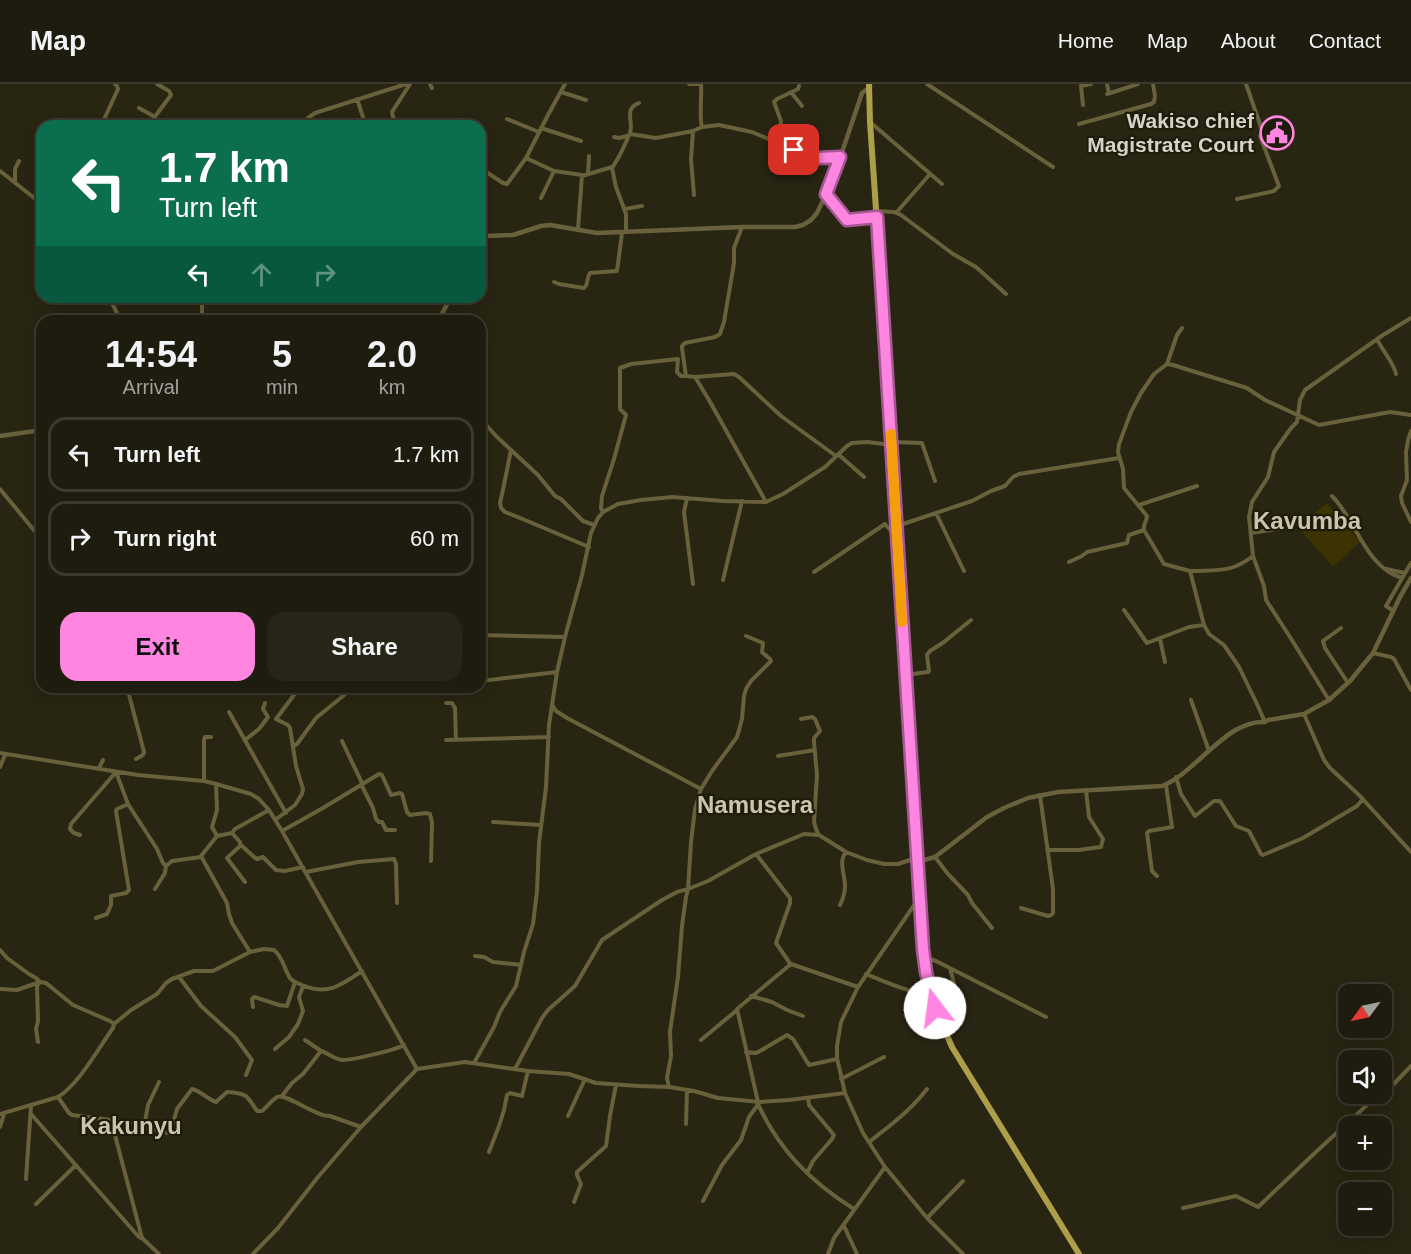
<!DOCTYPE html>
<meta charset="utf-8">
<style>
body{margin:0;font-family:Arial,sans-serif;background:#262517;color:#f1f3f6;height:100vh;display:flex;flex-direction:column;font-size:22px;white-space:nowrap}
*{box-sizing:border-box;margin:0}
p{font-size:20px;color:#a1a19e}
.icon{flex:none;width:33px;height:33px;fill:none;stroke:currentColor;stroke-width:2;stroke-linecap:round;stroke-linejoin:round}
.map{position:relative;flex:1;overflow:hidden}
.panel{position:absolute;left:36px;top:231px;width:450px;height:378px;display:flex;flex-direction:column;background:#1e1c0e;border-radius:18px;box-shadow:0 3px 15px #0003,0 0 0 2px #3c3a2e}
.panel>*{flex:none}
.banner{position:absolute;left:36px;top:36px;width:450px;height:183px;border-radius:18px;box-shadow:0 3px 15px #0003,0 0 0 2px #3c3a2e;background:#0b6e4f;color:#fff;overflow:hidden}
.needle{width:39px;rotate:237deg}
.tools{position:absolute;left:1338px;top:900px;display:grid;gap:12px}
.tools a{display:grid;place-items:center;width:54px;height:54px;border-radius:12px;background:#1e1c0e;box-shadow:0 3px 15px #0003,0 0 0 2px #3c3a2e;font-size:30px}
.pin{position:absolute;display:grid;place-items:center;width:51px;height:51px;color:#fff;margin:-26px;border-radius:12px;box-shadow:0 3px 9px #0006}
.me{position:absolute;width:66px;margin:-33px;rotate:345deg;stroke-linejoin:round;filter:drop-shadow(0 0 4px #0008)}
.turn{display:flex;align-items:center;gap:21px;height:126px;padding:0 24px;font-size:27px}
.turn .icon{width:78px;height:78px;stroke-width:2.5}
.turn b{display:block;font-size:42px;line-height:51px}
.lanes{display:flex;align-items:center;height:57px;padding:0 24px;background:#0003;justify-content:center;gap:30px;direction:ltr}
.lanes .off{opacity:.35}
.eta{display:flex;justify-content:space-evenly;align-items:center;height:102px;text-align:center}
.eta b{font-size:36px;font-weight:700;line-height:42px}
.action{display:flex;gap:12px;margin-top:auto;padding:12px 24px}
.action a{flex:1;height:69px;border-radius:18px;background:#fe86e0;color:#111;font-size:24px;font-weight:700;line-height:69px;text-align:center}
.action a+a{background:#262517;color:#f1f3f6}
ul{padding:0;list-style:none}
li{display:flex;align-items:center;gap:18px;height:75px;margin:0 12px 9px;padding:0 12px;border:3px solid #3c3a2e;border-radius:18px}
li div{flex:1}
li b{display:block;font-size:22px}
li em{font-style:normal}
header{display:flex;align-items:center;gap:36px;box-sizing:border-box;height:84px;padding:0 30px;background:#1e1c0e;border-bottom:2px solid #3c3a2e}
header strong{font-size:28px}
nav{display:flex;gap:33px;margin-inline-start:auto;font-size:21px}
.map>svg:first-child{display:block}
</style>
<header>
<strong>Map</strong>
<nav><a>Home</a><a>Map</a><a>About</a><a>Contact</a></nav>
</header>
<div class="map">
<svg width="1411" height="1170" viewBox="0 0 1411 1170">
<rect width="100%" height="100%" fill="#282512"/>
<path fill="#3b3301" d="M1327,419L1360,458L1333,483L1298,443Z"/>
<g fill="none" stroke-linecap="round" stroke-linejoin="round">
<path stroke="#68613b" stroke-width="4" d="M430,0L432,4
M565,0L548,31L526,74L554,87L582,91L578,145
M689,0H701
M701,0C702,12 699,34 702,43L719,41L752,48L809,72L818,74L840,73
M927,0L1053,83
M1107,0L1109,9
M561,8L586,16
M791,8L802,22
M1107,10L1138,0
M357,15L366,42
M1083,21L1081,2L1091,0
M139,24L155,33
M105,35L117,42
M507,35L539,48
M870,38L942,100
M1079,40L1151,20L1154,18L1155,12L1153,0
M101,42L118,5L117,2L115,0
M148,42L171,11L169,7L157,0
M303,42L308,34L315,29L406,0
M399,42L393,33L392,28L410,0
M541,44L581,57
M693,47L691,75L694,111
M1263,49L1280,42
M630,50L656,54L693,47L702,43
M614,53L619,54L627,52
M780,60L781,37L774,18L777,15L798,5L799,2
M480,84L503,99L507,100L526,74
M0,87L42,120
M588,90L589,72
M582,92L612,83
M15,98V85L19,77
M826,110L847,136L876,133
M541,114L554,87
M1237,115L1274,107L1279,102L1260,52L1263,49L1246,0
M625,125L642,122
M876,127L894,128L901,131L953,170L976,183L1006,210
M896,129L930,90
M742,143L734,164V179L724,238L720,250L715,253L685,259L682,262V264L686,292L695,293L709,316L766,418
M626,148V130L616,103L612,84C619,74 625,61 630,49C634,37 623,25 639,19
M554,198L559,200L584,204C589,200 586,194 590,189L617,187L622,149
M109,213L121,237
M1411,234L1383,251L1305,306L1300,316L1297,338L1291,344L1274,368L1268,393L1252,418L1249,433L1253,472C1232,488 1221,486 1195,487H1190L1164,480L1144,446C1143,440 1147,437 1147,432L1124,404L1123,385L1118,368L1119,360L1131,328L1141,309L1154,290L1167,280L1173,281L1247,304L1265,316L1319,341L1390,328L1411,331
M202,237V213
M1377,255C1382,266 1394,279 1396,290
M1167,280L1177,251L1182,244
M695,293L734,290L739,293L781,332L836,372
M480,334L497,353L538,391L555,412L561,415L583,437L594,441
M1411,347L1408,356L1406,368L1407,396L1401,412L1402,419L1411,438
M893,358L922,359L935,397
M511,366L504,401L500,419L501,424L505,428L525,436L589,463
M838,370L864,393
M0,405L42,456
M1332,412C1357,437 1365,483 1402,494
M687,414L684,428L693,500
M1139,421L1197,402
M603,428L601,424L602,412L614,375L626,331L620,325V284L631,280L678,275L677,288L681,292H686
M936,429L964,487
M896,441L903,440L972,417L991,407L1005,402L1013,393L1019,390L1119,374
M1251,449L1283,444
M1253,472L1264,502L1266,516L1290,553L1329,616
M1069,478L1082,472L1087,468L1127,459L1129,451L1144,446
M1386,485L1405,489
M1190,487L1204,541L1209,550L1224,561L1239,583L1257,620L1265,638
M814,488L885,440L891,447L896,448
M723,496L742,417
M480,521L484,522
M1124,526L1147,559L1189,543L1204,541
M1394,527L1386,522L1411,479
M1341,544L1323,557L1325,564L1348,599
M480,551L565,553
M1160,555L1165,578
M1373,569L1391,573L1394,575L1411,606
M905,591L928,588L929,587L927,571L930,567L944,558L971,536
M481,597L557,588
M127,603L144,668L143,671L136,675
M1191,616L1209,667
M446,619H452L455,624L456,656
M552,621L556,627L567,634L701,705L695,725L691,758L688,805L686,813L682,842L678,893L670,948L671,972L667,994L669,1003
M229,628L286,729
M1304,630L1324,676L1330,684L1359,711L1411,768
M801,635L812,633L815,635L820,647L814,654V658L817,691L814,738L816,745L819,751
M245,656L259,645L268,633L263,625L265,619
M446,656L549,653
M342,657L362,699
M293,663L297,660L316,634L354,603
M0,669L138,691L204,697L216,700L251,710L259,715L269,726L282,747L417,985
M778,672L815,666
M0,683L5,671
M99,684L103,676
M1176,693L1181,710L1195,732L1214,717H1220L1236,742L1249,747L1261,770L1263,771L1303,754L1357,722L1363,715
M204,697V656L205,653H211
M216,700L217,726L212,743L217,752L201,772L227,819L229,830L232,839L250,868
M361,700L373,724L376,735L379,738H382L386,746H395
M701,705L712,687L737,653L742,635L744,612L746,605L751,597L771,577L770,575L762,568L763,559L746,552
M275,736L295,721L302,710L303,705L296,682L290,644L288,641L276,635L300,603
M493,738L541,741
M282,747L323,724L379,690L382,691L391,711L400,709L402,710L407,728L410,731L426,729L430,730L432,739L431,777
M232,749L235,745L269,726
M80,751L74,749L70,745L71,740L116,688L128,720L157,765L163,779L166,782
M217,752L232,749L240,758V762L227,774L245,798
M241,761L254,773L257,775L263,773L276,786L285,787L303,783
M1047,766H1078L1101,763L1103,755L1089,733L1086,706
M756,770L790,814V819L776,859L791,881
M935,773L948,790L968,811L972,819L992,844
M306,788L358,778L394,775L396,780L397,819
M1157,792L1152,787L1147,749L1149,747L1172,743L1166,701
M155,805L165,789L166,782L172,777L201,773
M840,821C843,815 845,809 845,802C845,790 838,778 846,768
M1021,824L1048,832L1051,831L1053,829V805L1040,711
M96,834L107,830L111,821V812L126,809L129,806L116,727L117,725L128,720
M0,866L7,874L29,890L36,894L40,898L46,899L73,921L110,937L114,940L113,944C98,965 79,1000 58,1013L0,1030
M475,872L484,873L493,878L521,881
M924,873L936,877L1046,933
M866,890C883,897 913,911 930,908
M179,893L201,922L235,953L252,976L246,991
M0,905L17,906L40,898
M751,912L772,918L787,926L803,932
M253,923L252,915L254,913L279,921L287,922L295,898
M941,938L946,937L960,940L963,936L950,884
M114,940L131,926L157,910L166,899L172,895L194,887H213L250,868L264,865L274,866C283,873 284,885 290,894C293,898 298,899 302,901C327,912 342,901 362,887
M305,956L321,967
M701,956L737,926
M38,958L36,945L38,937L37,902L40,898
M275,965L289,953L298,940L303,927L299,913L303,902
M746,968L756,969L760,967L787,951L793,955L809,981L837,975
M474,979L494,943L500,928L516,902L524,868L533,840L537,807L539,759L546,703L549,641L557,588L565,553L582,491L591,449L598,434L603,428L618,420L641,416L672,413L723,417L766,418L783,410L825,383L847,362L852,359L867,358L892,361
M515,985L542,934L548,926L575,902L602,856L662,816L677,808L688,805L708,797L756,770L804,750L819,751L846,768L867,776L884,780H898L916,774
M841,995L884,973
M1382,1007L1386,1008L1411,982
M282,1012L292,999L303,990L321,967C328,969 336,976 343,976C352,976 396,966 404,961
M58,1013L69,1029L72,1031L111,1036L142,1154L159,1170
M758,1018L737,925L791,880L858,903
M758,1020C779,1066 811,1098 854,1125
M31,1030L138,1152L141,1154
M568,1032L585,995
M111,1036L125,1038L168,1049L171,1046L177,1025L192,1005C201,1007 207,1015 216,1018L227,1008C246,1009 247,1011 257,1027H262C267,1023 271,1017 277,1013C285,1008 316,1033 330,1032L361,1043
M686,1040L687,1006
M0,1043L4,1030
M144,1043L148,1021L159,998
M869,1058C890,1042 910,1027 927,1005
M489,1068L499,1042L504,1026L507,1011L510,1009L522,1012L528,987
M885,1083L927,1134L963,1170
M807,1089L813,1077L832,1055L834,1051L809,1021L808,1014
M26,1095L31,1022
M703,1117L722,1081L741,1056L749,1033L759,1019
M574,1118L581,1100L577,1091V1088L606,1062L610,1032L616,1001
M36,1120L76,1081
M1183,1124L1236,1112L1258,1123L1317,1067L1379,1010
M927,1134L963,1097
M844,1142L857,1170
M253,1170L278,1144L318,1093L361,1043L417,985L465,978L528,987L569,990L596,999L639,1002L669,1003L694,1007L718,1014L760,1018L789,1016L845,1009
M828,1170L834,1154L885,1083L863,1049L845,1009L837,974V962L841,938L858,903L919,814"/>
<path stroke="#68613b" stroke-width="4.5" d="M480,158L486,152L513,151L541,142L550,141L597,149L742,143H795L803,141L811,136L817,129L826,110L835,89L862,9L870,3
M438,237L451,213
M0,352L42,346
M917,778L935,773L987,733L1004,724L1028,714L1058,708L1162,702C1196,689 1227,635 1265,638L1268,636L1304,630L1329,616L1350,597L1373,569L1400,513L1411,494"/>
<path stroke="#ad9e4a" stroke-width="6" d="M869,0L870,38L892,358L896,441L919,813L926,888L935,924L952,963L1079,1170"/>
</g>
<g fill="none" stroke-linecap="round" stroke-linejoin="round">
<g stroke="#a55792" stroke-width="15">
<path id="route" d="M794,66L818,74L840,73L826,110L847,136L877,133L923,865L926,888L935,924"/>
</g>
<use href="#route" stroke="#fe86e0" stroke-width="10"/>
<path stroke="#f59e0b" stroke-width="10" d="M891,350L902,538"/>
</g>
<defs>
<g id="civic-ring" transform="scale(1.725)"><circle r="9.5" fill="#1e1b09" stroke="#fe86e0" stroke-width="1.5"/><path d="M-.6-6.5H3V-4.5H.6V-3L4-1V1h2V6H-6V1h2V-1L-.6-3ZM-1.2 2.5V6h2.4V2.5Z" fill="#fe86e0"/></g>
</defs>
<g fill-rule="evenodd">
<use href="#civic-ring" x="1277" y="49"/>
</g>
<g text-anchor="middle" stroke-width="4.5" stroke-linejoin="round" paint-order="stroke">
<g font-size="21" font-weight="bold" fill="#d5d3c8" stroke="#1e1b09" text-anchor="end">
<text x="1254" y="44">Wakiso chief<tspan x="1254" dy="24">Magistrate Court</tspan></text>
</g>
<g font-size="24" font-weight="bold" fill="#c8c4ae" stroke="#1e1b09">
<text x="1307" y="445">Kavumba</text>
<text x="755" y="729">Namusera</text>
<text x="131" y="1050">Kakunyu</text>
</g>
</g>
</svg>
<div class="tools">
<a><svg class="needle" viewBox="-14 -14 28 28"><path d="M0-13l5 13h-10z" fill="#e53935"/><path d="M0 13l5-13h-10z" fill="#a1a19e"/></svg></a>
<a><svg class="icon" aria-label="sound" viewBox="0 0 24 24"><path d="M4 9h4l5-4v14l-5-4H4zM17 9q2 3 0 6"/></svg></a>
<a>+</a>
<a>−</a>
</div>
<div class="pin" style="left:794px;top:66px;background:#d93025"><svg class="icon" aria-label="arrive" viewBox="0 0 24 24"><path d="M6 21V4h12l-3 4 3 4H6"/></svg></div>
<svg class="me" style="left:935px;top:924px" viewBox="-20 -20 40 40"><circle r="19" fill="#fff"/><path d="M0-13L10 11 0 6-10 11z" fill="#fe86e0"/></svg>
<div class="banner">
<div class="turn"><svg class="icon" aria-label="left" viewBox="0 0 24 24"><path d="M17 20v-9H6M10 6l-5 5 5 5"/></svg><div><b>1.7 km</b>Turn left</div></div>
<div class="lanes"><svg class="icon" aria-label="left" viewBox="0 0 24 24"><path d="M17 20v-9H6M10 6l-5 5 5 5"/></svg><svg class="icon off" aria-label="ahead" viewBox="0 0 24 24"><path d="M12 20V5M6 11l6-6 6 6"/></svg><svg class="icon off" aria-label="right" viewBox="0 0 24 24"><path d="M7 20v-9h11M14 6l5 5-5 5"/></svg></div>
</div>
<section class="panel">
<div class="eta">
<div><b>14:54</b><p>Arrival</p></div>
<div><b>5</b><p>min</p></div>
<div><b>2.0</b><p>km</p></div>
</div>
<ul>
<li><svg class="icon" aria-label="left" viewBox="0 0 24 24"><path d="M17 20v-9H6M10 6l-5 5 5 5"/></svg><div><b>Turn left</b></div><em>1.7 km</em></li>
<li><svg class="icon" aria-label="right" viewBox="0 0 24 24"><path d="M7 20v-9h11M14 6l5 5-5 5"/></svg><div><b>Turn right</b></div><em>60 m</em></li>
</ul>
<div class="action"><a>Exit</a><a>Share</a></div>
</section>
</div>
